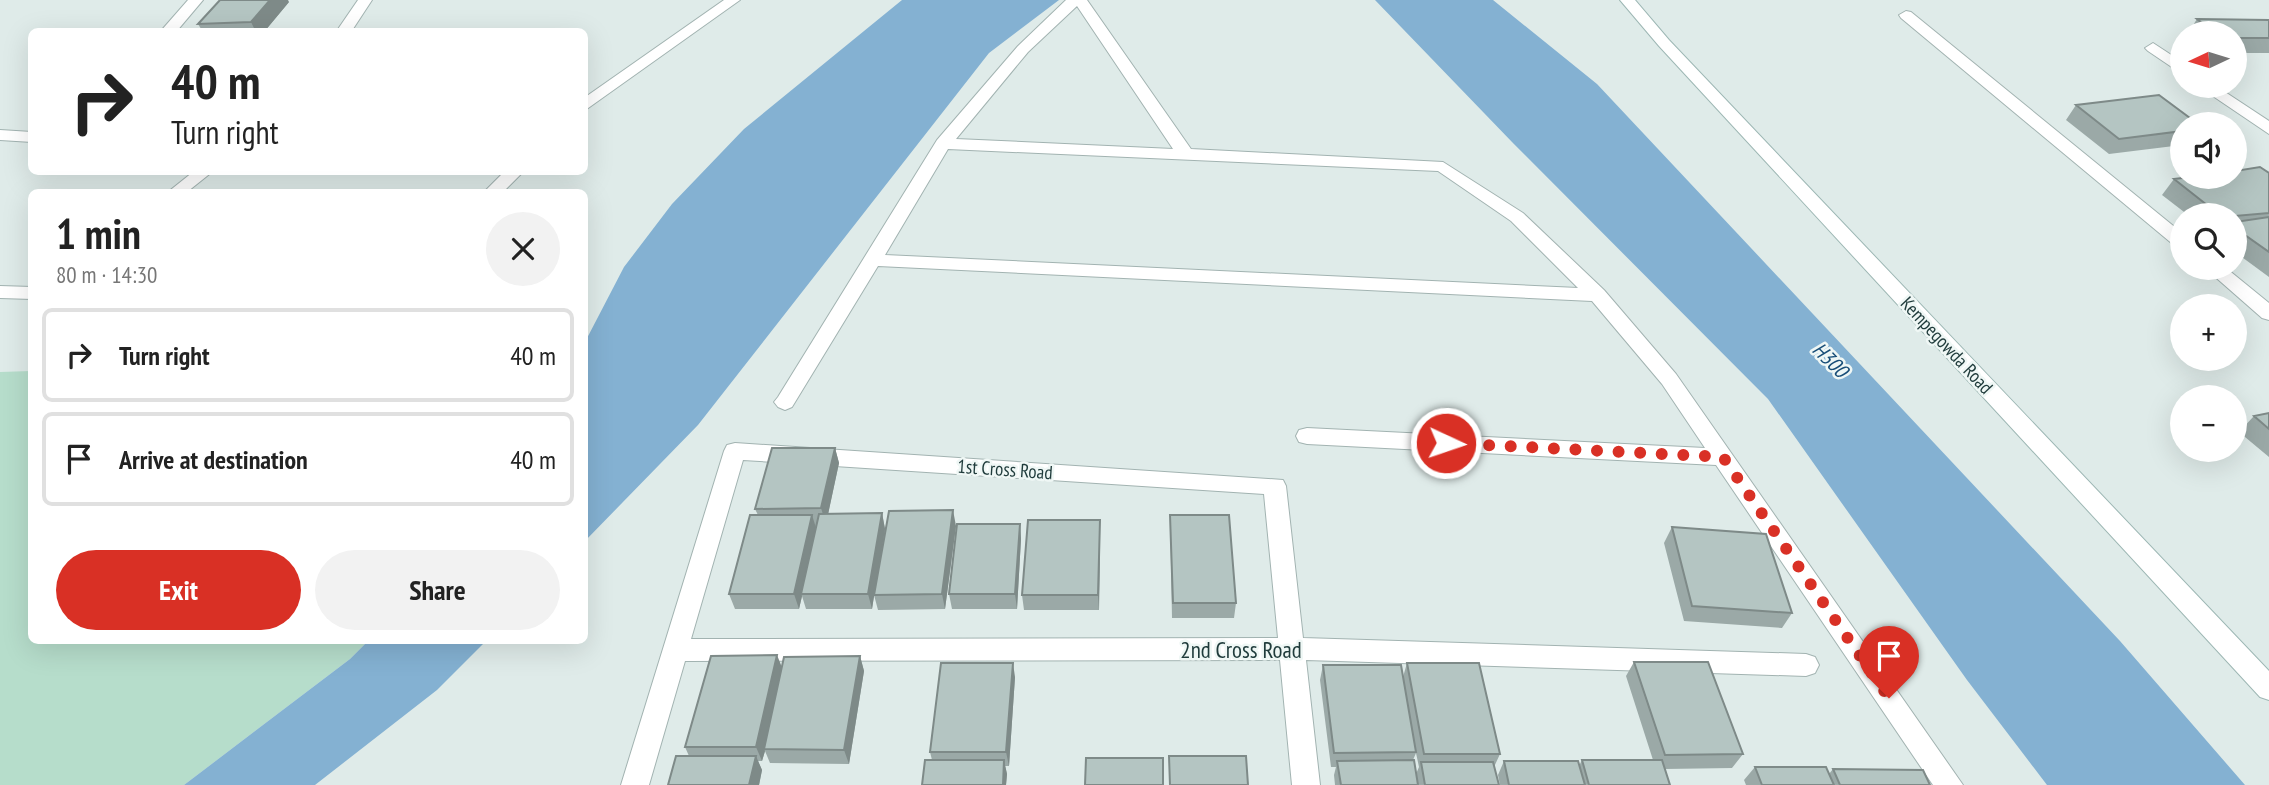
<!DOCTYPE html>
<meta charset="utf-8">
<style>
body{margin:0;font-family:"PT Sans Narrow",sans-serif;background:#f2f2f2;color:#222;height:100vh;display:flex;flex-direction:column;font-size:26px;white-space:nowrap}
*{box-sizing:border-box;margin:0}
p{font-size:23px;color:#767676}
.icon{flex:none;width:38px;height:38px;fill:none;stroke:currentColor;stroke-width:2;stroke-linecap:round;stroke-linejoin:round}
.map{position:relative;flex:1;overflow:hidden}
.sheet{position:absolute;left:28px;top:189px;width:560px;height:455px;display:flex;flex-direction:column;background:#fff;border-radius:10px;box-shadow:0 7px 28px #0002}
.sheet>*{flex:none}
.banner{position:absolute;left:28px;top:28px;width:560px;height:147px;border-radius:10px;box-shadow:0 7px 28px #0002;background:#fff;color:#222;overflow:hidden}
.needle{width:46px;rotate:266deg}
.controls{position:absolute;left:2170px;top:21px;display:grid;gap:14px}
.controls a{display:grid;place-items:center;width:77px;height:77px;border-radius:50%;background:#fff;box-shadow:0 7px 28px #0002;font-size:35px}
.pin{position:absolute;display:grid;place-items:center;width:60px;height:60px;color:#fff;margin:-72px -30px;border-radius:50% 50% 50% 0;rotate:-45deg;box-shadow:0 0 7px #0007}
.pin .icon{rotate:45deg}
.me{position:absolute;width:77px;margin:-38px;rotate:93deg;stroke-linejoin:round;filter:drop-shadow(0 0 5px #0008)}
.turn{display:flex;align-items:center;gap:24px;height:147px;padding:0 28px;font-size:32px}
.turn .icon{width:91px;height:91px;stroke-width:2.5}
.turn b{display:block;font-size:49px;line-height:60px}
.round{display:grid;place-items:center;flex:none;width:74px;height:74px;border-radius:37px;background:#f2f2f2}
.summary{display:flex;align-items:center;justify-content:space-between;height:119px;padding:0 28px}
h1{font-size:42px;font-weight:700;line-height:52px}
.cta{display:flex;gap:14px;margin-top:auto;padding:14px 28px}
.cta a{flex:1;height:80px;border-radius:42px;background:#d93025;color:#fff;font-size:28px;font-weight:700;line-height:80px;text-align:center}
.cta a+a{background:#f2f2f2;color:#222}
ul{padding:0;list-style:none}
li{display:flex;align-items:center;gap:21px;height:94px;margin:0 14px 10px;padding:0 14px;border:4px solid #e0e0e0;border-radius:10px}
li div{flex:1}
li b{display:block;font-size:26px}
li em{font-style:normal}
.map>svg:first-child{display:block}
</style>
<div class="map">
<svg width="2269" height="785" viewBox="0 0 2269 785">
<rect width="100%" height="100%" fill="#dfebe9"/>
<path fill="#b6ddcb" d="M31,371L32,640L368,641L350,659L184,785H0V372Z"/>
<path fill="#84b1d2" d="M902,0H1059L989,53L698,425L585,541V342L624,267L672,204L744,129Z
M1375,0H1493L1597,84L2120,641L2245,785H2047L1967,680L1768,399L1512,142Z
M368,641H486L437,690L315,785H184L350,659Z"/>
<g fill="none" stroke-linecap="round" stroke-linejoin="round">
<g stroke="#a2b3b1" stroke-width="2">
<path id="street" d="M188,0H203L176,32H160Z
M358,0H372L351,32H336Z
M724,0H740L584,111V98Z
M1066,0H1087L1191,149L1443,162L1523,213L1604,290L1676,374L1963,785H1933L1716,465L1307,444L1299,442L1296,436L1299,430L1307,428L1705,448L1662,384L1592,301L878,266L792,407L785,410L778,407L774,402L778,397L937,140L1018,46ZM1077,6L1173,149L956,139L1028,52ZM948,149L1438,171L1511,221L1578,288L885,255Z
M1906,11L1911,12L2182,233V248L2175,246L1901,18L1899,15Z
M2153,43L2182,62V74L2148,51L2145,48Z
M2198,86H2216L2269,121V134Z
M0,130L32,132V142L0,140Z
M193,172H212L187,192H168Z
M504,172H523L503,192H484Z
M2205,268H2226L2269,303V320L2262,318Z
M0,286L32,287V299L0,298Z
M735,443L1283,480L1286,486L1303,638L1806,654L1815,657L1819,665L1815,673L1806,676L1306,660L1320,785H1292L1280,660L685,661L649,785H621L724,451L727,445ZM743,460L1264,494L1278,638L691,639Z"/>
</g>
<g stroke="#9db7b4" stroke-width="2">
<path id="secondary" d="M1620,0H1635L1669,40L2269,671V700L2260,697L1659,46Z"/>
</g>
<use href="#street" fill="#fff" fill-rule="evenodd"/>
<use href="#secondary" fill="#fff" fill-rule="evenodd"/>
</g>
<path fill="#9ba9a7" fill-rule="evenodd" d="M289,2L264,32H203L198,24Z
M2197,19L2269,20V53H2235V33H2188Z
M2076,105L2182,124V145L2109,154L2066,120Z
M2269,173V277L2235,252V215H2188L2162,195L2174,179Z
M2269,413V457L2239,432L2254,416Z
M835,448L839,463L828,514L882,513L885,529L956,526L945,609L878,610L874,595L872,609H806L802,596L799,609H735L729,594L758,515L755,509Z
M1170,515L1236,603L1234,618H1172Z
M1100,520L1099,610H1024L1022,595Z
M1020,524L1021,539L1017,609H952L949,594Z
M1672,527L1792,613L1782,628L1684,621L1664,543Z
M860,656L864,671L849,764L770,763L765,751L762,761H758L762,770L759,785H668L689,756L685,747L782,668Z
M1634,662L1743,754L1732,768L1665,769L1670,785H1500L1498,775L1504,761L1579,766L1582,760H1653L1626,676Z
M1407,663L1500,754L1494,767L1499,785H1335L1334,775L1336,767H1331L1320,680L1323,665L1403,677ZM1416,753L1419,767L1416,774L1413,760Z
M1015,677L1009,766H1005L1007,774L1006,785H922L932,760L930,752Z
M1755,767L1829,774L1833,769L1930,785H1746L1744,780Z"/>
<path fill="#7e8a88" d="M270,0H288L289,2L264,32H256L251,22Z
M2207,205H2211L2202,215H2199Z
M835,448L839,463L826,524L821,508Z
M953,510L956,526L945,609L942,594Z
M882,513L885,529L872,609L868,594Z
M812,515L817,531L801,594L802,596L799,609L794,594Z
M1100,520V535L1099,610L1098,595Z
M1020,524L1021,539L1017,609L1015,594Z
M777,655L783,670L764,749L765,751L762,761L756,747Z
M860,656L864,671L849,764L844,750Z
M1013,663L1015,677L1009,766L1006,752Z
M756,756L762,770L759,785H749Z
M1004,760L1007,774L1006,785H1003Z"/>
<path fill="#b4c5c2" stroke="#7e8a88" stroke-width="2" d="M220,0H270L251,22L198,24Z
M2197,19L2269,20V38H2235V33H2214Z
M2159,95L2198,124H2182V131L2119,139L2076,105Z
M2260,167L2269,173V213L2235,216V215H2225L2211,205H2207L2174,179L2191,177H2235V171Z
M2269,217V252L2235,228V222Z
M2269,413V429L2254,416Z
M772,448H835L821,508L755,509Z
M953,510L942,594L874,595L889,511Z
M882,513L868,594H801L819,514Z
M750,515H812L794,594H729Z
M1170,515H1229L1236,603H1173Z
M1028,520H1100L1098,595H1022Z
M957,524H1020L1015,594H949Z
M1672,527L1766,534L1792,613L1692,606Z
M777,655L756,747H685L711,656Z
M860,656L844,750L764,749L784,657Z
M1634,662H1708L1743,754L1665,755Z
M941,663H1013L1006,752H930Z
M1407,663H1479L1500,754H1424Z
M1323,665H1401L1416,752L1334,753Z
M676,756H756L749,785H668Z
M1169,756H1246L1248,785H1170Z
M1086,758H1163V785H1085Z
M925,760H1004L1003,785H922Z
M1414,760L1418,785H1341L1337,761Z
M1582,760H1662L1670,785H1589Z
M1504,761H1578L1585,785H1509Z
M1421,762H1493L1499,785H1425Z
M1755,767H1826L1834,785H1762Z
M1833,769L1923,770L1930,785H1840Z"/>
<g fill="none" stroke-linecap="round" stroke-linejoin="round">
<path stroke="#d93025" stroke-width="12" stroke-dasharray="0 21.6" d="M1446,443L1723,457L1889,698"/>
</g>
<g text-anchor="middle" stroke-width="5" stroke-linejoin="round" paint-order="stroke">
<g font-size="19" fill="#1f3b3b" stroke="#eff7f5">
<text transform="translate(1947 345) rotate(47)" y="7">Kempegowda Road</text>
<text transform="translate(1005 469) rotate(4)" y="7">1st Cross Road</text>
</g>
<g font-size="21" font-style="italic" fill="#184e78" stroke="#eff7f5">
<text transform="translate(1830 360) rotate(45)" y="7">H300</text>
</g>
<g font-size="23" fill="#1f3b3b" stroke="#eff7f5">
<text x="1241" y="658">2nd Cross Road</text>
</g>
</g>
</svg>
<div class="controls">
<a><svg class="needle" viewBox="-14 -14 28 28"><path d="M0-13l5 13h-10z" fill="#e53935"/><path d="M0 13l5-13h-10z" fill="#767676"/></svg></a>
<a><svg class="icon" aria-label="sound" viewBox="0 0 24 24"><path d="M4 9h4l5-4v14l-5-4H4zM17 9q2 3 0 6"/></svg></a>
<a><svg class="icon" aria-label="search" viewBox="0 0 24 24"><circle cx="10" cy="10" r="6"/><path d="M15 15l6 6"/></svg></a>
<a>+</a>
<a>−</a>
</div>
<div class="pin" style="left:1889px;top:698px;background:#d93025"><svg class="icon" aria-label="arrive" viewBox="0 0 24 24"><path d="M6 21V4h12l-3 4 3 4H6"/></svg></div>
<svg class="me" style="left:1446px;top:443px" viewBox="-20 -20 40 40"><circle r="17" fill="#d93025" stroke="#fff" stroke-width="3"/><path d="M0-11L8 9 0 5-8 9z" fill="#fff"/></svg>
<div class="banner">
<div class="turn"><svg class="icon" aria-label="right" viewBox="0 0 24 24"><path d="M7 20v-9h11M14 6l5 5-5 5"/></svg><div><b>40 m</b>Turn right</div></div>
</div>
<section class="sheet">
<div class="summary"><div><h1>1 min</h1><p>80 m · 14:30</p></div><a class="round"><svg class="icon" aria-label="close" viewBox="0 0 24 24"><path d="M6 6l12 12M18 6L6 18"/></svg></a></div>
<ul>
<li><svg class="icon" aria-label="right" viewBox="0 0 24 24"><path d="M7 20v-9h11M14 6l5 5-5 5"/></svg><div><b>Turn right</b></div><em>40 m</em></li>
<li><svg class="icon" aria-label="arrive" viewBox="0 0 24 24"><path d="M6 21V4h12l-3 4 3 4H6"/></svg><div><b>Arrive at destination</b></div><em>40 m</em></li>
</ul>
<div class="cta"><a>Exit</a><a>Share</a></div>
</section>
</div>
